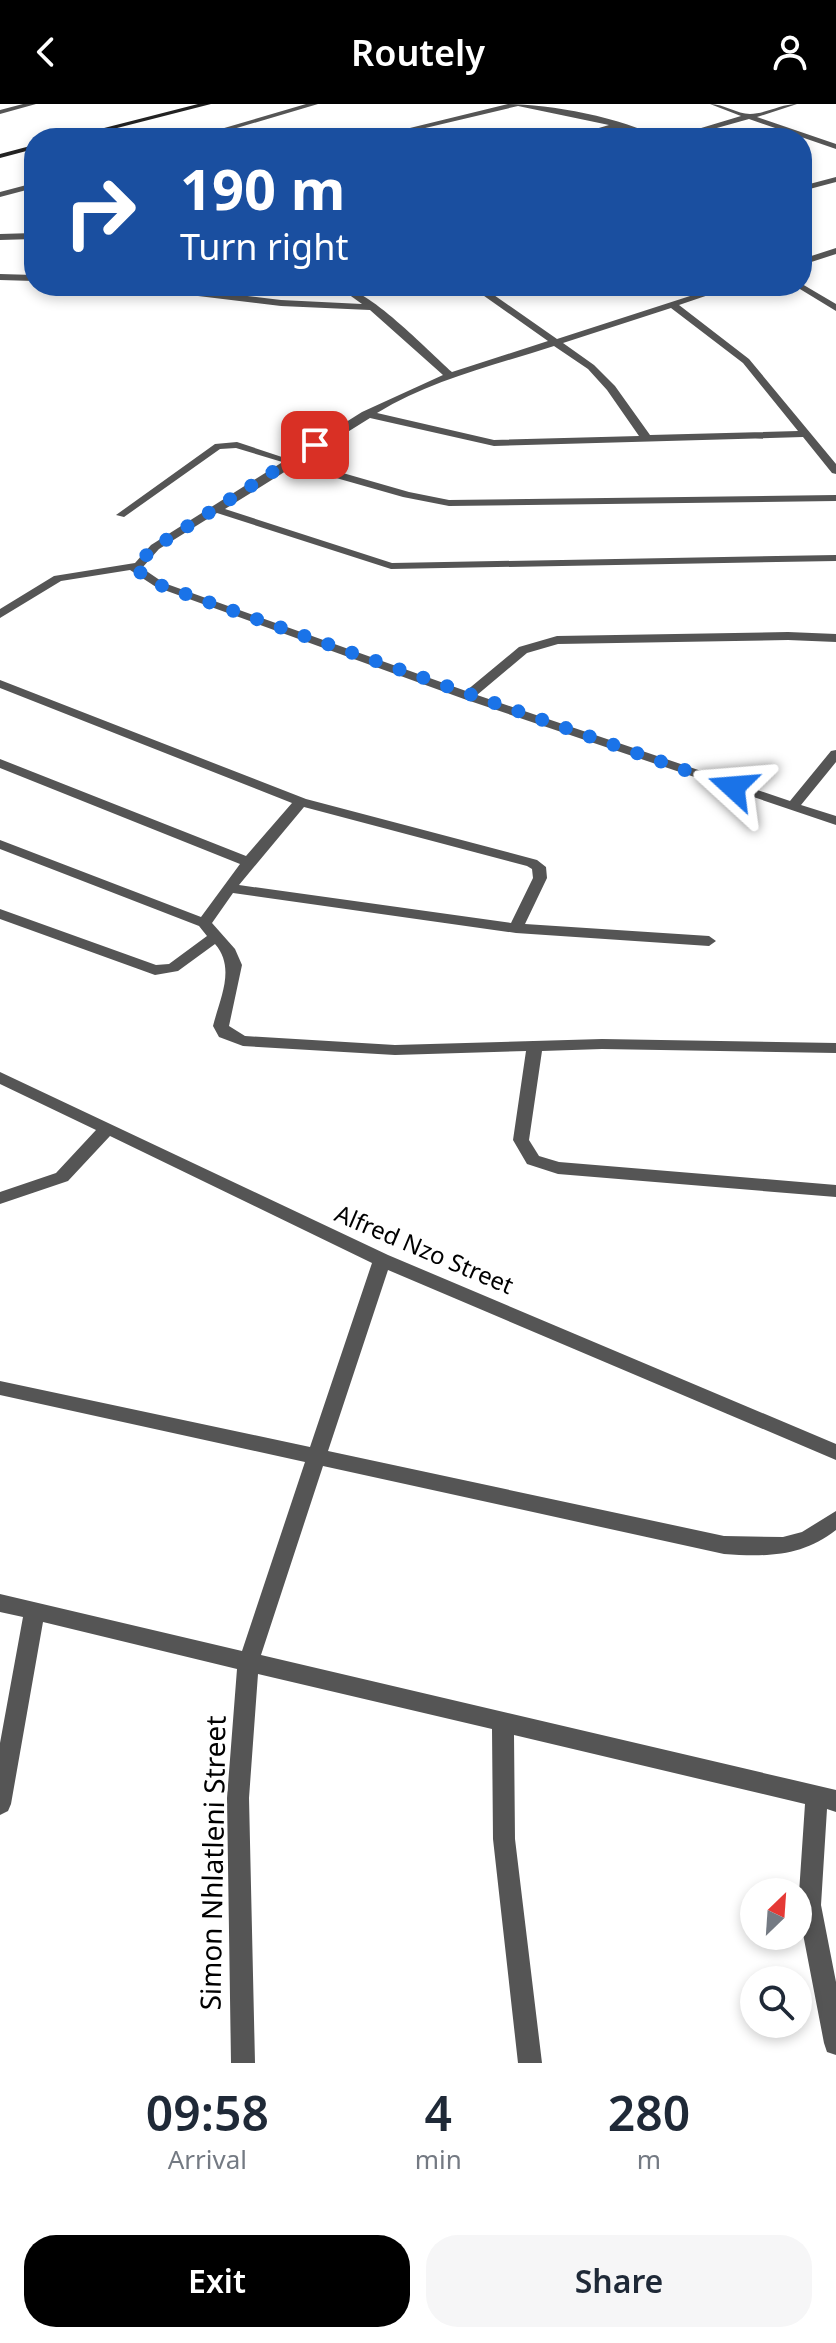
<!DOCTYPE html>
<style>
body{margin:0;font-family:"Noto Sans",sans-serif;background:#f6f6f7;color:#1f2937;height:100vh;display:flex;flex-direction:column;font-size:30px;white-space:nowrap}
*{box-sizing:border-box;margin:0}
p{font-size:26px;color:#747a83}
.icon{flex:none;width:44px;height:44px;fill:none;stroke:currentColor;stroke-width:2;stroke-linecap:round;stroke-linejoin:round}
.map{position:relative;height:1959px;overflow:hidden}
.panel{display:flex;flex-direction:column;background:#fff;flex:1}
.panel>*{flex:none}
.hud{position:absolute;left:24px;top:24px;width:788px;height:168px;border-radius:32px;box-shadow:0 4px 12px #0003;background:#1a4fa0;color:#fff;overflow:hidden}
.needle{width:52px;rotate:25deg}
.controls{position:absolute;left:740px;top:1774px;display:grid;gap:16px}
.controls a{display:grid;place-items:center;width:72px;height:72px;border-radius:50%;background:#fff;box-shadow:0 4px 12px #0003;font-size:40px}
.pin{position:absolute;display:grid;place-items:center;width:68px;height:68px;color:#fff;margin:-34px;border-radius:16px;box-shadow:0 4px 12px #0006}
.me{position:absolute;width:88px;margin:-44px;rotate:289deg;stroke-linejoin:round;filter:drop-shadow(0 0 6px #0008)}
.turn{display:flex;align-items:center;gap:28px;height:168px;padding:0 24px;font-size:36px}
.turn .icon{width:104px;height:104px;stroke-width:2.5}
.turn b{display:block;font-size:56px;line-height:68px}
.eta{display:flex;justify-content:space-evenly;align-items:center;height:136px;text-align:center}
.eta b{font-size:48px;font-weight:600;line-height:56px}
.action{display:flex;gap:16px;margin-top:auto;padding:16px 24px}
.action a{flex:1;height:92px;border-radius:32px;background:#000;color:#fff;font-size:32px;font-weight:600;line-height:92px;text-align:center}
.action a+a{background:#f6f6f7;color:#1f2937}
header{display:flex;justify-content:space-between;align-items:center;height:104px;padding:0 24px;background:#000;color:#fff;font-size:36px;font-weight:600}
.map>svg:first-child{display:block}
</style>
<header><svg class="icon" aria-label="back" viewBox="0 0 24 24"><path d="M15 5l-7 7 7 7"/></svg>Routely<svg class="icon" aria-label="person" viewBox="0 0 24 24"><circle cx="12" cy="8" r="4"/><path d="M4 21q1-7 8-7t8 7"/></svg></header>
<div class="map">
<svg width="836" height="1959" viewBox="0 0 836 1959">
<rect width="100%" height="100%" fill="#fff"/>
<g fill="none" stroke-linecap="round" stroke-linejoin="round">
<path fill="#555" fill-rule="evenodd" d="M237,338L294,357L289,360L236,344L220,345L124,413L116,411L215,340Z"/>
<path fill="#555" fill-rule="evenodd" d="M23,0H36L0,10V6Z
M306,0H318L203,34H190Z
M508,0C548,0 625,14 659,34C644,34 630,24 615,24C598,24 583,34 565,34L609,21L518,2L383,34H369Z
M710,0C724,0 737,10 750,10C765,10 781,0 797,0L757,13L836,40V45L749,15L681,34H668L741,12Z
M836,73V78L802,87V82Z
M34,79V84L0,93V88Z
M34,129V135L0,136V130Z
M836,144V150L802,161V155Z
M0,170L34,171V177L0,176Z
M802,180L836,200V207L795,182H802Z
M135,182H163L281,196L362,200L337,182C367,182 428,247 452,268L548,237L470,182H481L557,235L721,182H735L679,201L749,255L836,360V370L832,369L803,333L494,342L370,314L301,357L409,388L449,396L836,391V397L449,402L403,393L294,362L225,405L392,459L836,451V457L391,465L217,409L159,445L142,464L164,479L466,587L519,543L557,532L788,528L836,530V538L788,536L558,540L527,549L477,591L790,697L831,647L836,646V658L801,701L836,712V721L464,595L156,483L130,466L61,477L0,514V505L54,472L135,459L151,441L362,308L443,271L370,206L281,202L140,185ZM671,204L743,259L798,327L650,331L615,282L594,261L563,239ZM554,242L588,265L607,286L639,332L494,336L377,309C431,276 495,261 554,242Z
M0,576L306,695L537,756L546,763L547,774L525,820L709,832L716,837L709,842L516,829L233,789L212,819L235,845L242,861L229,922L245,932L395,941L602,935L836,939V949L602,945L542,947L529,1036L539,1052L559,1058L836,1081V1093L558,1070L527,1060L513,1036L526,947L395,951L243,942L219,933L213,922C220,894 236,864 215,840L178,867L155,871L0,815V805L156,861L169,860L207,832L199,822L0,745V736L201,813L240,760L0,664V655L246,752L292,699L0,584ZM304,703L527,762L532,765L533,774L511,819L239,781Z
M0,968L388,1151L836,1340V1356L388,1166L328,1347L724,1432L783,1433L802,1428L836,1407V1426C802,1453 765,1453 724,1450L323,1362L261,1551L836,1686V1708L827,1705L821,1801L836,1878V1951L827,1948L824,1939L798,1804L805,1700L514,1631L515,1735L542,1959H518L493,1735L492,1625L258,1570L249,1694L255,1959H231L227,1694L237,1565L43,1518L11,1700L8,1707L0,1711V1639L23,1513L0,1508V1490L242,1547L305,1358L0,1291V1277L310,1343L372,1159L110,1032L68,1077L0,1100V1088L56,1069L96,1026L0,980Z"/>
<path fill="#222" fill-rule="evenodd" d="M198,0H211L78,34H65Z
M34,41V45L0,54V50Z"/>
</g>
<g fill="none" stroke-linecap="round" stroke-linejoin="round">
<path stroke="#1a73e8" stroke-width="14" stroke-dasharray="0 25.2" d="M315,341L155,443L135,462V465L160,481L733,683"/>
</g>
<g text-anchor="middle" stroke-width="6" stroke-linejoin="round" paint-order="stroke">
<g font-size="24" fill="#000" stroke="#fff">
<text transform="translate(424 1146) rotate(23)" y="8">Alfred Nzo Street</text>
</g>
<g font-size="28" fill="#000" stroke="#fff">
<text transform="translate(213 1759) rotate(-89)" y="10">Simon Nhlatleni Street</text>
</g>
</g>
</svg>
<div class="controls">
<a><svg class="needle" viewBox="-14 -14 28 28"><path d="M0-13l5 13h-10z" fill="#e53935"/><path d="M0 13l5-13h-10z" fill="#747a83"/></svg></a>
<a><svg class="icon" aria-label="search" viewBox="0 0 24 24"><circle cx="10" cy="10" r="6"/><path d="M15 15l6 6"/></svg></a>
</div>
<div class="pin" style="left:315px;top:341px;background:#d93025"><svg class="icon" aria-label="arrive" viewBox="0 0 24 24"><path d="M6 21V4h12l-3 4 3 4H6"/></svg></div>
<svg class="me" style="left:733px;top:683px" viewBox="-20 -20 40 40"><path d="M0-17L14 15 0 8-14 15z" fill="#1a73e8" stroke="#fff" stroke-width="4"/></svg>
<div class="hud">
<div class="turn"><svg class="icon" aria-label="right" viewBox="0 0 24 24"><path d="M7 20v-9h11M14 6l5 5-5 5"/></svg><div><b>190 m</b>Turn right</div></div>
</div>
</div>
<section class="panel">
<div class="eta">
<div><b>09:58</b><p>Arrival</p></div>
<div><b>4</b><p>min</p></div>
<div><b>280</b><p>m</p></div>
</div>
<div class="action"><a>Exit</a><a>Share</a></div>
</section>
